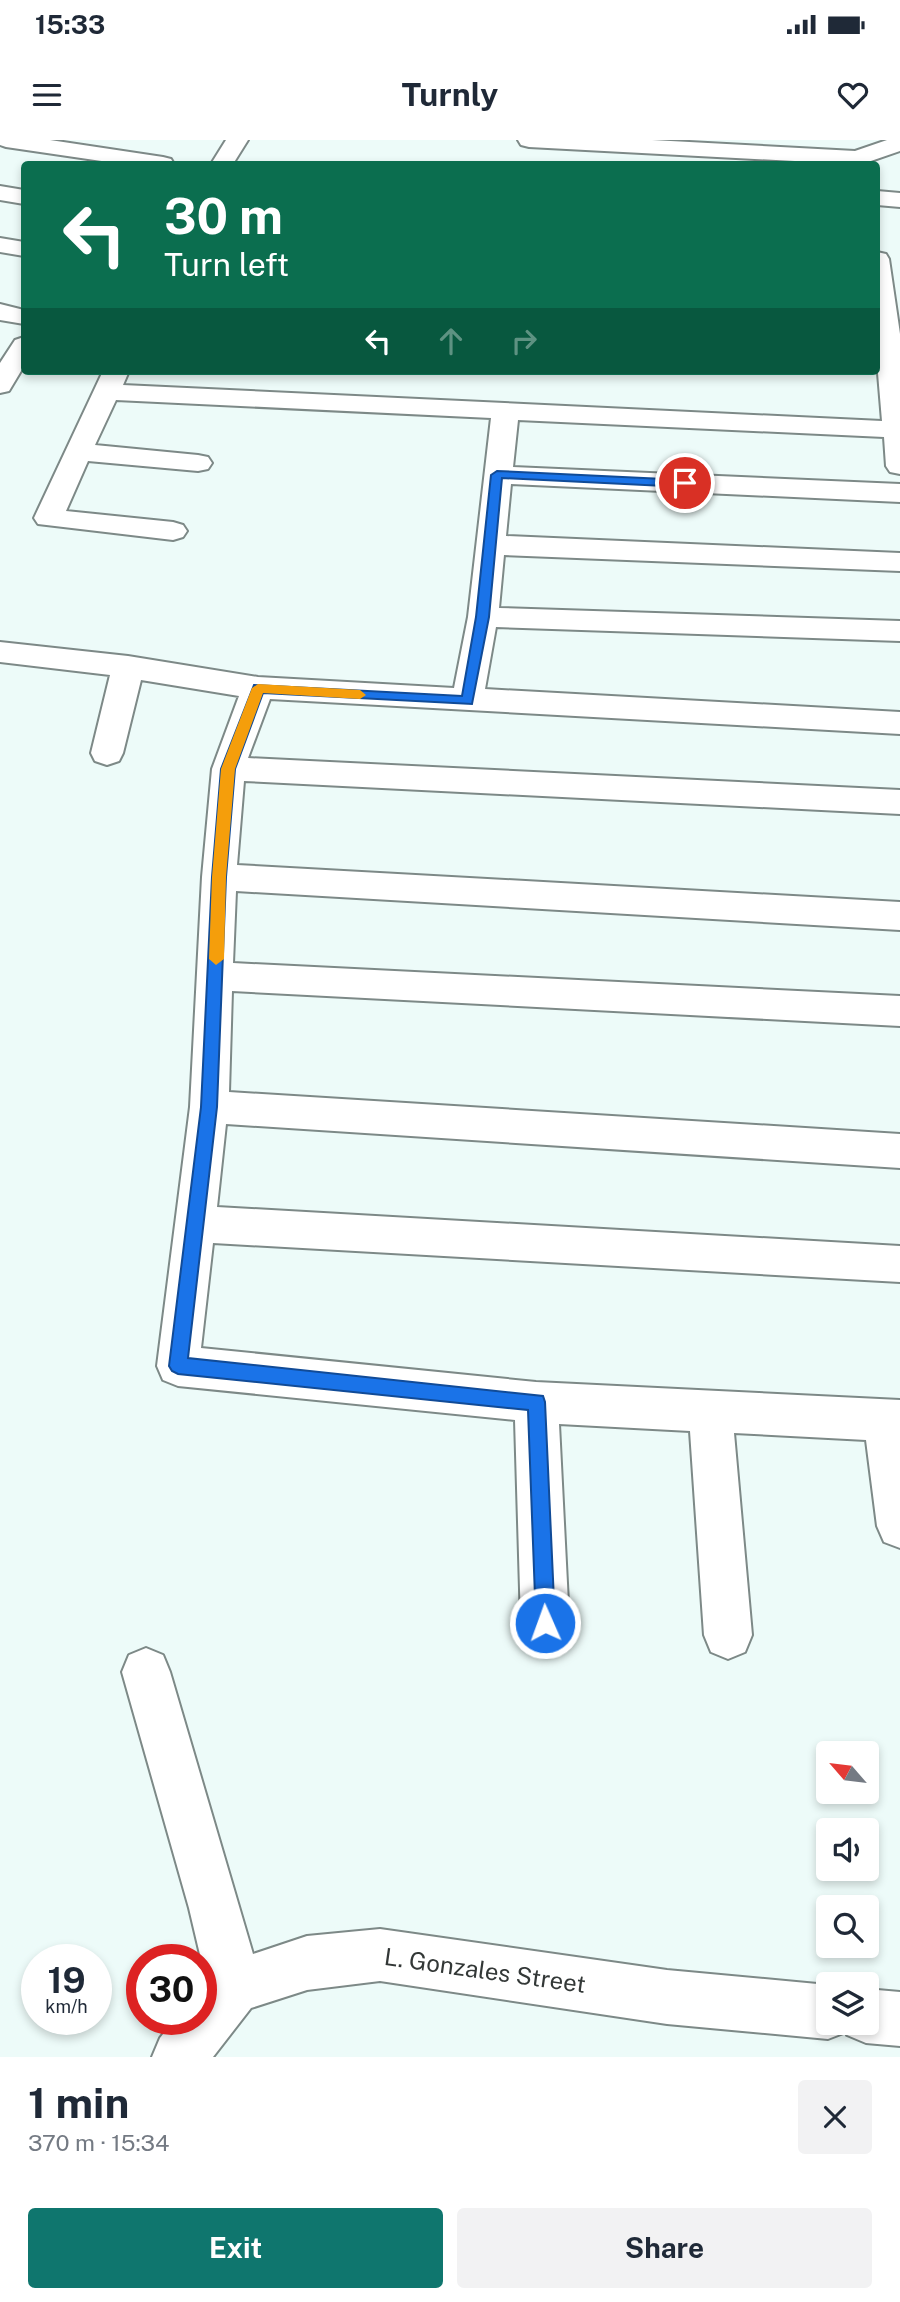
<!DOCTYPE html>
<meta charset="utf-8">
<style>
body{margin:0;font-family:"Public Sans",sans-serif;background:#f2f2f3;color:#1f2937;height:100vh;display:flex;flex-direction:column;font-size:26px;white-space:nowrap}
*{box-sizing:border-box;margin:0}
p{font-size:23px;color:#747a83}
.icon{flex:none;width:38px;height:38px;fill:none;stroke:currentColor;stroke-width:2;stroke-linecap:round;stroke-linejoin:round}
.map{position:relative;height:1917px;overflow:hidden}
.side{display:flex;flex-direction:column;background:#fff;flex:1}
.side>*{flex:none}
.top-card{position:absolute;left:21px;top:21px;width:859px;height:214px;border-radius:7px;box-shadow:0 4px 10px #0003;background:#0b6e4f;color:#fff;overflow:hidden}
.needle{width:46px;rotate:298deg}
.fabs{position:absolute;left:816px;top:1601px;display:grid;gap:14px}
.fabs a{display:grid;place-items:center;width:63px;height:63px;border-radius:7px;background:#fff;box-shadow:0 4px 10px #0003;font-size:35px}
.speed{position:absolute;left:21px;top:1804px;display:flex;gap:14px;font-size:35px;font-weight:700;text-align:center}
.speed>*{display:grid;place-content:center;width:91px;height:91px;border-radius:50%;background:#fff;box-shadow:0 4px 10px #0003;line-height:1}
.speed small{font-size:18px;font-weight:400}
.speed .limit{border:10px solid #d22;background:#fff;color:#111}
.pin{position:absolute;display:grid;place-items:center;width:60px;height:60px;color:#fff;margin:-30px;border:4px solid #fff;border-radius:50%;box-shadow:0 2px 7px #0007}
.me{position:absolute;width:77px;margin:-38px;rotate:358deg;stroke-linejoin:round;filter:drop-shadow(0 0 5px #0008)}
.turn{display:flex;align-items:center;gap:24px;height:147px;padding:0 28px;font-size:32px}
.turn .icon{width:91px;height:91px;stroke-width:2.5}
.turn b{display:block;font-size:49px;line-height:60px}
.lanes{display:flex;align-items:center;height:66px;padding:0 28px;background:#0003;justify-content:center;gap:35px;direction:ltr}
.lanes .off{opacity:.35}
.round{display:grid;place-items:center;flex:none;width:74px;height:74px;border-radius:7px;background:#f2f2f3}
.overview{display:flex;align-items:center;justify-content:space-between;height:119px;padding:0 28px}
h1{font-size:42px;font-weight:700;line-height:52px}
.primary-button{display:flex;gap:14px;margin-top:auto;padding:14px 28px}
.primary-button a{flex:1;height:80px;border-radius:7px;background:#0f766e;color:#fff;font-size:28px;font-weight:700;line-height:80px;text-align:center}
.primary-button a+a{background:#f2f2f3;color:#1f2937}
.status{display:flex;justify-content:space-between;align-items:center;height:49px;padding:0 35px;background:#fff;direction:ltr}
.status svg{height:19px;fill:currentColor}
header{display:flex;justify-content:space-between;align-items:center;height:91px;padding:0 28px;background:#fff;font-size:32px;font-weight:700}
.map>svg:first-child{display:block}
</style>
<div class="status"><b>15:33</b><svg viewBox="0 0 49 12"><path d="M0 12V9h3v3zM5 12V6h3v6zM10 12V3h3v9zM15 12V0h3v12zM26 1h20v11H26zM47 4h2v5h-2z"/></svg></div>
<header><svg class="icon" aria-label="menu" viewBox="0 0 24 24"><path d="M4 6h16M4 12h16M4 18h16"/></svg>Turnly<svg class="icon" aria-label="heart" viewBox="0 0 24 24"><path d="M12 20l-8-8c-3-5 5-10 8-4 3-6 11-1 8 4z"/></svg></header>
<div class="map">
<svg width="900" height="1917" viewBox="0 0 900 1917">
<rect width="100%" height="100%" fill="#edfbf9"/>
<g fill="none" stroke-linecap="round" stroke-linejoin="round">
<g stroke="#7d8987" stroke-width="4">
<path id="minor" d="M0,0H50L163,17L171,19L174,24H122L6,7L0,5Z
M226,0H248L233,24H211Z
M518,0H652L855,11L887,0H900V11L865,23L851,24L529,7L521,5Z
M0,46L24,50V64L0,60Z
M877,51L900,53V67L877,65Z
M0,98L24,102V116L0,112Z
M877,112L886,114L889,119L900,194V334L890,332L886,326L884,297L518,280L513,327L900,344V362L511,344L506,396L900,413V431L504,415L499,468L900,481V501L496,487L485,549L900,572V594L270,559L248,618L900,650V674L244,641L237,725L900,762V790L236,751L233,823L900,856V886L232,851L229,952L900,994V1028L226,984L217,1067L900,1106V1142L213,1103L201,1208L536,1242L900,1260V1408L884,1402L877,1386L866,1300L734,1293L752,1495L745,1512L728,1519L711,1512L704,1495L690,1291L559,1284L569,1483L562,1500L545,1507L528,1500L521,1483L515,1280L178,1246L163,1240L157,1226L190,967L202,737L212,629L239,556L141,540L123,613L119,621L107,625L95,621L91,613L110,535L0,522V502L128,516L258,537L454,548L468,477L491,278L116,260L95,305L198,315L208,317L212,323L208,329L198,331L88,321L66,371L173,382L183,385L187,391L183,397L173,400L38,384L34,378L103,231H129L123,245L882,281L877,221Z
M0,164L24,170V184L0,180Z
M24,197V226L9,251L0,253V223L15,200Z
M146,1508L163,1515L170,1532L253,1814L307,1796L380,1789L667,1830L828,1845V1883H866V1849L900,1852V1906L866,1903L847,1895L846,1892L828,1899L667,1884L380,1841L307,1850L251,1868L213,1917H152L160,1898L174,1880H201V1846L206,1840L189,1768L122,1532L129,1515Z"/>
</g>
<use href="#minor" fill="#fff" fill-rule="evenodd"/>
</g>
<path fill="#1a73e8" stroke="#114b97" stroke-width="2" d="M497,331L685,340L691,343L685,347L502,338L489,477L472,564L263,553L235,629L226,737L217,967L188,1218L543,1256L545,1262L555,1483L552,1490L545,1493L538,1490L536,1483L528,1270L178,1234L172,1231L169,1226L201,967L212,737L221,629L254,545L462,556L476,477L491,335Z"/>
<path fill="#f59e0b" d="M258,544L360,550L366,555L360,559L263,553L235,629L226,737L224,819L216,825L209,819L212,737L221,629L252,548Z"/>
<g text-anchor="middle" stroke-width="7" stroke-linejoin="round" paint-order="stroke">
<g font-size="24" fill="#333837" stroke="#fff">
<text transform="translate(485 1831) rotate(8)" y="8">L. Gonzales Street</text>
</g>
</g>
</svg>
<div class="fabs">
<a><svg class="needle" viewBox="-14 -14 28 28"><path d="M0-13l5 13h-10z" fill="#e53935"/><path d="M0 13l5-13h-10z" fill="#747a83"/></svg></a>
<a><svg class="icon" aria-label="sound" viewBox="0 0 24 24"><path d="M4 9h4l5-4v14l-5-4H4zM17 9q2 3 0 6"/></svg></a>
<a><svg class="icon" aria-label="search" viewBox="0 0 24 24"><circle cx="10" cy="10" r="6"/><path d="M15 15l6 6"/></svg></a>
<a><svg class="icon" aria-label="layers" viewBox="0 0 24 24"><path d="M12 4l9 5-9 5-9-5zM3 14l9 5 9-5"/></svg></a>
</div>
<div class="speed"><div>19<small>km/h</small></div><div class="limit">30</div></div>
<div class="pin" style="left:685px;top:343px;background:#d93025"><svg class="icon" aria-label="arrive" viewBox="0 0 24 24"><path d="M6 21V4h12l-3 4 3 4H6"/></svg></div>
<svg class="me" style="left:545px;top:1483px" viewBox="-20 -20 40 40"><circle r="17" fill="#1a73e8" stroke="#fff" stroke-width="3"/><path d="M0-11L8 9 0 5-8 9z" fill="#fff"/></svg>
<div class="top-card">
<div class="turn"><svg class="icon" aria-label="left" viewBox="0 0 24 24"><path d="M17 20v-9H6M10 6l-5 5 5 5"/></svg><div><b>30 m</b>Turn left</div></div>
<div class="lanes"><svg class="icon" aria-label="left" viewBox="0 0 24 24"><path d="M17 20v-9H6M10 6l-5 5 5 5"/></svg><svg class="icon off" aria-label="ahead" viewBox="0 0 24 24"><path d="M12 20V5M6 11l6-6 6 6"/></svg><svg class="icon off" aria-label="right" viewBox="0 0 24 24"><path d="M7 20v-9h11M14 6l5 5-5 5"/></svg></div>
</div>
</div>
<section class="side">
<div class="overview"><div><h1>1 min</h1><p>370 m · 15:34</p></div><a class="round"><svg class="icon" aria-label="close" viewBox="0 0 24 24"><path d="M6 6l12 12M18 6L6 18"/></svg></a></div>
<div class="primary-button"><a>Exit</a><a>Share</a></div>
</section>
